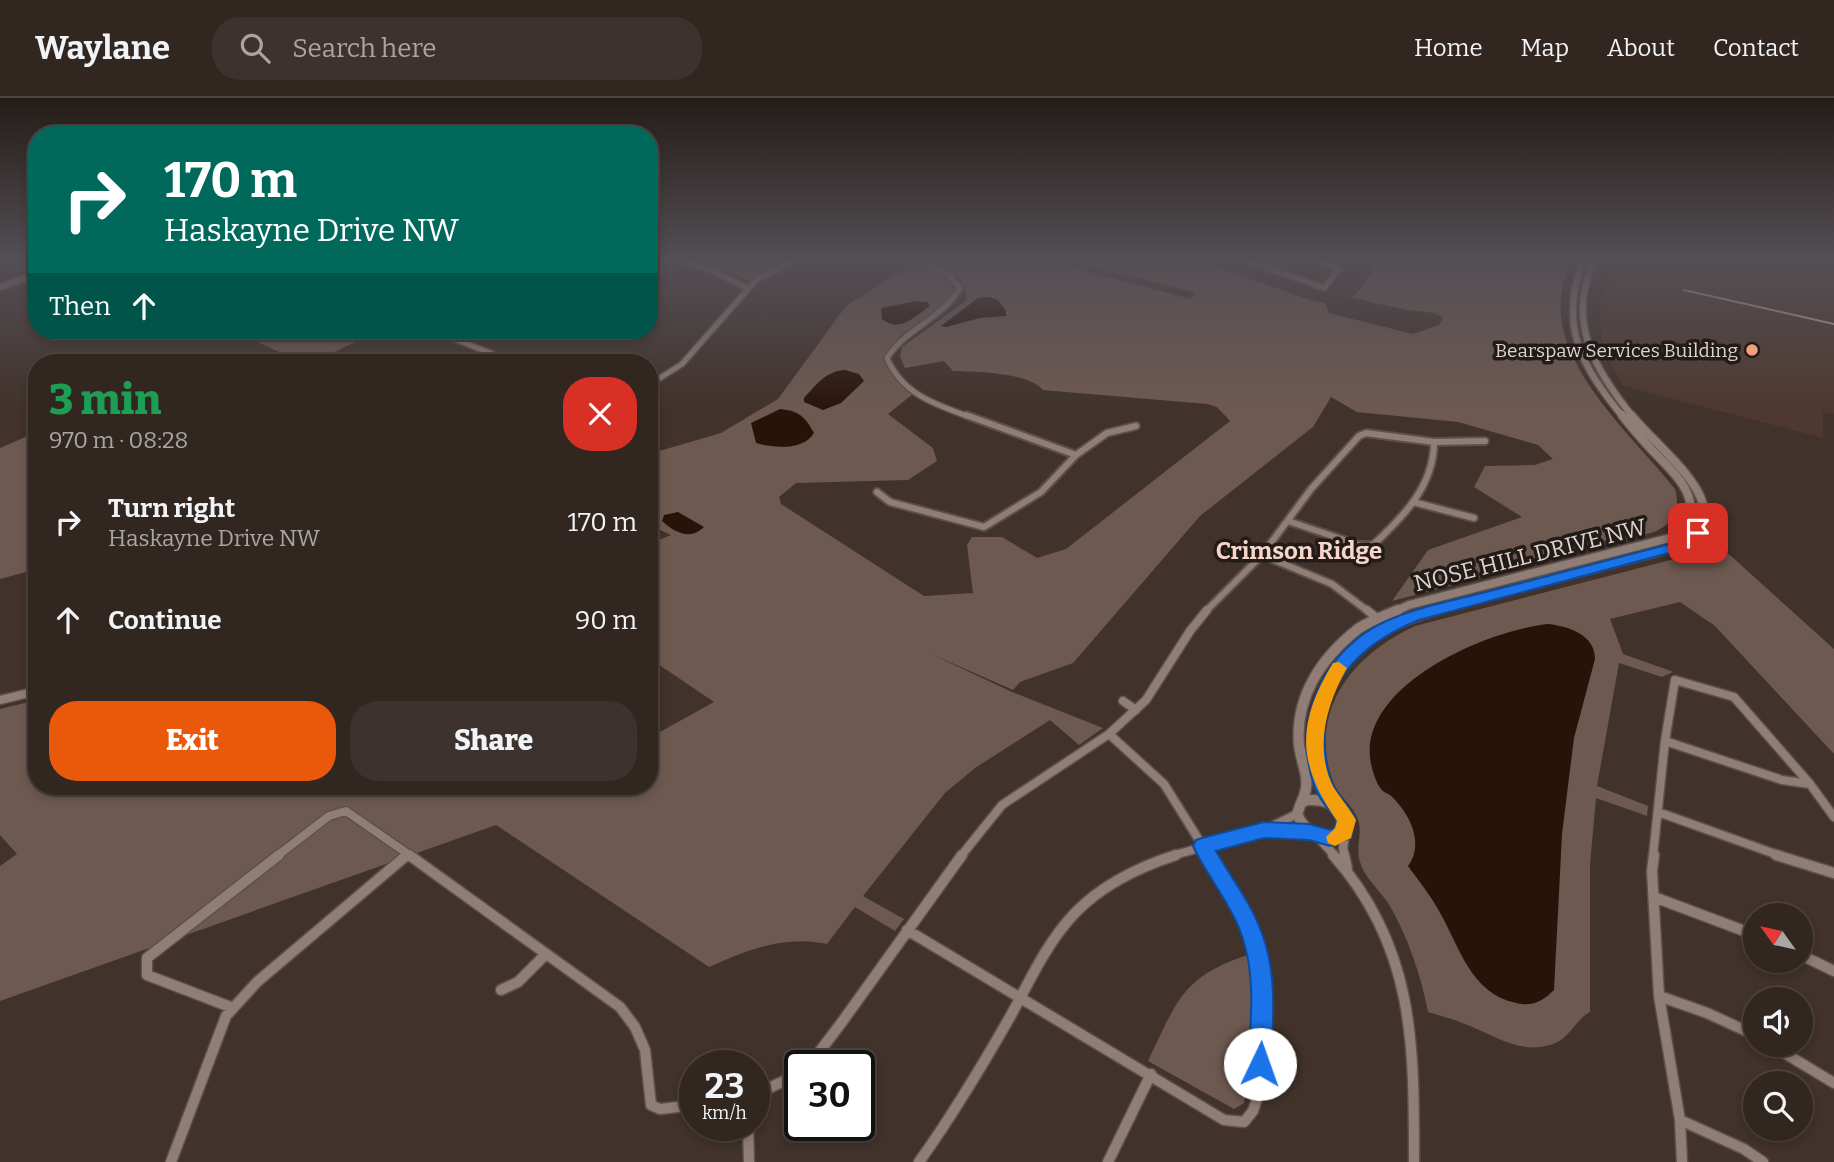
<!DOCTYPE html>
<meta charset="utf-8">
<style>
body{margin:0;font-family:Bitter,serif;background:#3d322d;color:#f1f3f6;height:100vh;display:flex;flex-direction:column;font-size:26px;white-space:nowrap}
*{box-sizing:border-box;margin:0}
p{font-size:23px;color:#a8a5a5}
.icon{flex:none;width:38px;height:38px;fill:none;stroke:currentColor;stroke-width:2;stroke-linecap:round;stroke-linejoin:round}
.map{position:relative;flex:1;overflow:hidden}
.drawer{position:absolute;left:28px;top:256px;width:630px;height:441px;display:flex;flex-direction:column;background:#312620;border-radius:28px;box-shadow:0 4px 10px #0003,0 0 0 2px #4c433e}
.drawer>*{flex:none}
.hud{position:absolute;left:28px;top:28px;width:630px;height:214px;border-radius:28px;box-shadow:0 4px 10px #0003,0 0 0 2px #4c433e;background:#00695c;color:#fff;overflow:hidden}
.needle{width:46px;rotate:303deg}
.fabs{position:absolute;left:1743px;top:805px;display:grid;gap:14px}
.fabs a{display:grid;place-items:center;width:70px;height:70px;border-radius:50%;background:#312620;box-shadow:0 4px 10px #0003,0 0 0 2px #4c433e;font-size:35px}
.speed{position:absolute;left:679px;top:952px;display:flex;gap:14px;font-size:35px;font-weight:700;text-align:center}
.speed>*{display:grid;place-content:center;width:91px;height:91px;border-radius:50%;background:#312620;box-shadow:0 4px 10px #0003,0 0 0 2px #4c433e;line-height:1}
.speed small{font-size:18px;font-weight:400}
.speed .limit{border:4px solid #111;border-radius:10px;background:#fff;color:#111}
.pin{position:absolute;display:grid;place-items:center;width:60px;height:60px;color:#fff;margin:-30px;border-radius:14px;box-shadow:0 4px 10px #0006}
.me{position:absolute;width:77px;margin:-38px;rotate:3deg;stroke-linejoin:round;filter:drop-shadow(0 0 5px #0008)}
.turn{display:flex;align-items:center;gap:24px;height:147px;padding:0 21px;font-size:32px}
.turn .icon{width:91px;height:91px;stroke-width:2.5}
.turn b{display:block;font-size:49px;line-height:60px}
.then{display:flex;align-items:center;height:66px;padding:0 21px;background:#0003;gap:14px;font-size:26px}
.round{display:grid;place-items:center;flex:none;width:74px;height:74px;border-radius:28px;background:#3d322d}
.overview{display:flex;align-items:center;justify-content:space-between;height:119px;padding:0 21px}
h1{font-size:42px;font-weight:800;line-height:52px;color:#1e9e55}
.cta{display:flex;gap:14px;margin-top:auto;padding:14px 21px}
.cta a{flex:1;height:80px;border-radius:28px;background:#ea580c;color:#fff;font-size:28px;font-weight:800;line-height:80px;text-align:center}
.cta a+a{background:#3d322d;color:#f1f3f6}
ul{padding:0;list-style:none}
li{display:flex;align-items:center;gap:21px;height:98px;padding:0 21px}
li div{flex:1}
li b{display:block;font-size:26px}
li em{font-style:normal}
header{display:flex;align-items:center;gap:42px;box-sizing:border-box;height:98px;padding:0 35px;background:#312620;border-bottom:2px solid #4c433e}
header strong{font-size:33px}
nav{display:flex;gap:38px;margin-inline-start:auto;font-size:24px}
.search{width:490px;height:63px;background:#3d322d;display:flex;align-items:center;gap:18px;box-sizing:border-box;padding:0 24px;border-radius:28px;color:#a8a5a5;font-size:26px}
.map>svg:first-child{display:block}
</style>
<header>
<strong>Waylane</strong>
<div class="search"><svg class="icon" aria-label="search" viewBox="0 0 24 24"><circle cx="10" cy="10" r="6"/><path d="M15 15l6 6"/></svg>Search here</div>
<nav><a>Home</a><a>Map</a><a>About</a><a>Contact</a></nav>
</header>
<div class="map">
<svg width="1834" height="1064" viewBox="0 0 1834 1064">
<rect width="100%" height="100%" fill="#41322b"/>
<path fill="#4e382f" d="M1623,163H1729L1805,178L1806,175L1834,180V316L1823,314V340L1623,288L1609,262L1601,239L1600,216L1601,200L1614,173Z"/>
<path fill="#6e5951" d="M698,163H790L750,182Z
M917,163L948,179L955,194C937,222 898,227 886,259L913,296L888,316L933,350L937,363L908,382L796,385L779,399L781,406L924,498L973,495L967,447L972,439H1002L1037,460L1066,451L1230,323L1217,309L1207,306L1043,292C1027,274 977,274 953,273L944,263L905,270L900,258L902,249L967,202C966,178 949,173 929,163H1048L1191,201L1196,195L1073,163H1200L1310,202L1325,205L1329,215L1413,236L1439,227L1443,220L1435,215L1407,212L1349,199L1355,197L1375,170L1363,163H1573C1525,247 1628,331 1675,391C1681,413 1674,425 1654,434L1392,503L1428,452L1522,419L1474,389L1485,368L1535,367L1553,361L1538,347L1458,324L1357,314L1331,299L1313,329L1200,418L1073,565L1020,584L1013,592L929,555L1012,594L1103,630L1079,647L1050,622L975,670L945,695L863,798L904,821L895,833L855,809L827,846C783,837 748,852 709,869L496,727L0,903V768L17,756L0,737V611L37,602V688H649V640L714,604L649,560V446L671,437L649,427V356L721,335L778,301L846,208Z
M233,233H379L313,264H301Z
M37,334V471L0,481V350Z
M1721,449L1834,551V656L1715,528L1680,504L1610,521L1623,556L1685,578L1673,574L1662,579L1619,565L1597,688L1648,708L1647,718L1596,700L1590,767V914C1575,922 1570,940 1553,946C1522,957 1497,939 1470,928C1456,922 1442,918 1428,914C1421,877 1408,840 1390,808C1381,793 1365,781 1360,764C1355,749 1363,735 1358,722C1354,708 1340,700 1334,686C1306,614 1352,557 1415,528Z
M1248,857C1258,900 1252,961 1244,1005L1234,1011L1148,963C1176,905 1182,878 1248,857Z"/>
<path fill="#291309" d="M989,199L998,202L1006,213V218L980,220L946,229L941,228L978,200Z
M917,203L928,204L930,208C914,219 900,235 882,221L881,211L885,209Z
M845,272L859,276L864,283L841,305L823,312L804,304V300C816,287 826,273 845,272Z
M780,311C800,313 805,319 814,335C804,353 772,350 756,345L751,325Z
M678,414L704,429C690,443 674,434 662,423L664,417Z
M1549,526C1570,529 1595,537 1595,561L1574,640L1562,736L1554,892C1543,903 1533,909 1516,905C1470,895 1460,849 1439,813C1431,798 1419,783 1408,768C1425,745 1409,714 1390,697C1387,695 1383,694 1381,691C1376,685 1373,674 1371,666C1355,588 1489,531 1549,526Z"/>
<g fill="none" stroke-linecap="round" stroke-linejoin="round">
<g stroke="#5d504b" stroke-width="8">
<path id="minor-far3" d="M682,163L708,171L747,190
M923,163L949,177L960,190C942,221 906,230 887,260C902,296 936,307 970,319
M1247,163L1324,190L1339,171L1320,163
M447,238L513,264
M649,287L682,266L756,182L795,163"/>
</g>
<g stroke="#5d504b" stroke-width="10">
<path id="minor-far2" d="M966,317L1076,357
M1434,344L1485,343
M877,394L890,404L984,429L1041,394L1076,357L1107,335L1136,328
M1413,404L1474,420
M1262,457L1332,486L1369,514
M1205,514L1262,457L1311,391L1359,338L1366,335L1434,344C1434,388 1403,419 1373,447H1359L1288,423"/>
</g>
<g stroke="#5d504b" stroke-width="11">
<path id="minor-far1" d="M1367,512L1377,520
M0,602L37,593
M1123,603L1136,612
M1109,636L1164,686L1209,758
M1665,643L1782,682L1810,686
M1658,714L1781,758
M1265,732L1309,734
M1316,737L1335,758
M277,758L329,718L346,713L408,756
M405,758L408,756L411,758
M961,758L1002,707L1109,636L1146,602L1190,533L1207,512
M1171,758L1264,732L1297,716
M1345,758L1343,750L1346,733
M1653,758L1665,643L1675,582L1734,599L1810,686L1834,719"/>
</g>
<g stroke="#5d504b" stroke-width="13">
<path id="minor" d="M409,757L620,909L635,929L645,952L651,1007L660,1011L695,1007
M1333,757C1415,849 1414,947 1414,1064
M1344,757L1347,770
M1654,757L1652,773L1659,898L1680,1022L1682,1064
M1776,757L1834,775
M1654,799L1755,837
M907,832L1224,1022L1244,1024L1253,1013L1258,998C1261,944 1271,883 1250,832C1240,805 1222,781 1208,757
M1801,857L1834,873
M501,892L518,884L546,856
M1659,898L1707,915L1755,937
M233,910L147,877V860L279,757
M1771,947L1834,985
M803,968L817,957L842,924L962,757
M754,997L784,983L800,971
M1680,1022L1744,1051L1763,1064
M748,1027L749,1064
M171,1064L226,918L257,884L407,757
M919,1064C952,1018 982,968 1010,919C1029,884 1047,844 1075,815C1103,786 1139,769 1176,757
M1108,1064L1151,976"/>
</g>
<g stroke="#5d504b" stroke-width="9">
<path id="tertiary-far2" d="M1583,163C1558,228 1582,269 1623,319
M1594,163C1566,223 1594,271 1633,319
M0,189L37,176"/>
</g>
<g stroke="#5d504b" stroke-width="11">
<path id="tertiary-far1" d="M1394,514L1409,507L1670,440C1714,409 1677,378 1651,351C1641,340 1631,329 1622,317
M1428,514L1654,455C1761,424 1668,362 1631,317"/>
</g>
<g stroke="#5d504b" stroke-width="13">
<path id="tertiary" d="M1307,702C1325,701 1337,706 1346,722L1342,736C1323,743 1305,735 1297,716L1301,705Z
M1301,705C1313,682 1302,671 1299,647C1295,599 1321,560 1358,531C1369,523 1385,518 1398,512
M1337,708C1323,691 1317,671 1315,649C1310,572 1368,531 1435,512"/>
</g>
<use href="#minor-far3" stroke="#8f7d76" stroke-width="5"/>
<use href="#minor-far2" stroke="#8f7d76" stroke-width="6"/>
<use href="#minor-far1" stroke="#8f7d76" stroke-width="8"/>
<use href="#minor" stroke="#8f7d76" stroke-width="10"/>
<use href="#tertiary-far2" stroke="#8f7d76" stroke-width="6"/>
<use href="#tertiary-far1" stroke="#8f7d76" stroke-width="8"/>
<use href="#tertiary" stroke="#8f7d76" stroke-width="10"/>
<path stroke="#bdb2ad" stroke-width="2" d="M1684,192L1834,226"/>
</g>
<linearGradient id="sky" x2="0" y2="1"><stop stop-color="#241c18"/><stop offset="0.52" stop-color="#544f55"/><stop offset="1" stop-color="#544f55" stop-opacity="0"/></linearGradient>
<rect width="1834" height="312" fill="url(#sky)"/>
<path fill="#1a73e8" stroke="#114b97" stroke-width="2" d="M1698,430L1705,435L1684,451L1419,522C1362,545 1318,586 1325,652C1326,664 1328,678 1334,689C1339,700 1350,709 1355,720L1351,740L1330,748L1309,742L1264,740L1216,753C1230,778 1251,805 1261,833C1278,876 1273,921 1271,966L1268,974L1260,978L1252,974L1248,966C1251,923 1256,879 1242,838C1231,806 1207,778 1193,748L1196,742L1202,740L1264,724L1309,726L1330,732L1335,730L1336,721C1329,712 1320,702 1315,690C1291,626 1322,553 1384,524C1416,509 1452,503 1486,494C1545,479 1604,463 1662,448L1674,445Z"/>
<path fill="#f59e0b" d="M1339,564L1347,570C1327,605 1313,651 1334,690C1341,701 1350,711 1356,722L1351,740L1335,748L1328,745L1326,739L1335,730L1337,723C1297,665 1296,626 1333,565Z"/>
<circle fill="#f1a17d" stroke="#221b18" stroke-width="2.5" cx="1752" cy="252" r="7"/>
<g text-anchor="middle" stroke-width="7" stroke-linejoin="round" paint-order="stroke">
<g font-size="19" fill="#dcd2ce" stroke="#221b18" text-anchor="end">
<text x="1738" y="259">Bearspaw Services Building</text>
</g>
<g font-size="23" fill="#dcd2ce" stroke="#221b18">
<text transform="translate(1530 457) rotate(-14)" y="8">NOSE HILL DRIVE NW</text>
</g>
<g font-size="24" font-weight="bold" fill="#f6d7c9" stroke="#221b18">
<text x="1299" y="461">Crimson Ridge</text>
</g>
</g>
</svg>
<div class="fabs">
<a><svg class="needle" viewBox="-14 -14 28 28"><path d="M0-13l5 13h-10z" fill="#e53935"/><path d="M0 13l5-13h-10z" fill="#a8a5a5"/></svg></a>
<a><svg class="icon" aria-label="sound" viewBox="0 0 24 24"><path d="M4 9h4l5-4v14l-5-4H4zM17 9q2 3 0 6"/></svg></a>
<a><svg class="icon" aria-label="search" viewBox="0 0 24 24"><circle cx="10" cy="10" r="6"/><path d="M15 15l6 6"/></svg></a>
</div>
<div class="speed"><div>23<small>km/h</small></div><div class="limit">30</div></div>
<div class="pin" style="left:1698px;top:435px;background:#d93025"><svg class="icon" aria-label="arrive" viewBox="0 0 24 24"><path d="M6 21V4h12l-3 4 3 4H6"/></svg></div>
<svg class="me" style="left:1260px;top:966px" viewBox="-20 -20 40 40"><circle r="19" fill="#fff"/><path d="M0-13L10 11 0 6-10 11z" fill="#1a73e8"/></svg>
<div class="hud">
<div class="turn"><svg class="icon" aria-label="right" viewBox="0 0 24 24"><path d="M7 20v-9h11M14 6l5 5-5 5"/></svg><div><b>170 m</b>Haskayne Drive NW</div></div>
<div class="then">Then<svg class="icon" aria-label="ahead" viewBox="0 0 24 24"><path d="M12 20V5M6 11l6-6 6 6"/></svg></div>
</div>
<section class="drawer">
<div class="overview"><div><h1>3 min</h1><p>970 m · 08:28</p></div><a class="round" style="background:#d93025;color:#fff"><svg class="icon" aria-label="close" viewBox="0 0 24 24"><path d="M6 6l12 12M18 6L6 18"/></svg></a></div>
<ul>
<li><svg class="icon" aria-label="right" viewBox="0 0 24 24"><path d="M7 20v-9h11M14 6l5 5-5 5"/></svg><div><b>Turn right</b><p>Haskayne Drive NW</p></div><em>170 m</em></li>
<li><svg class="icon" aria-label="ahead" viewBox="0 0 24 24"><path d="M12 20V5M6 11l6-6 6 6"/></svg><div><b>Continue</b></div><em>90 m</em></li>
</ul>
<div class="cta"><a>Exit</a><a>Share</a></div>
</section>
</div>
